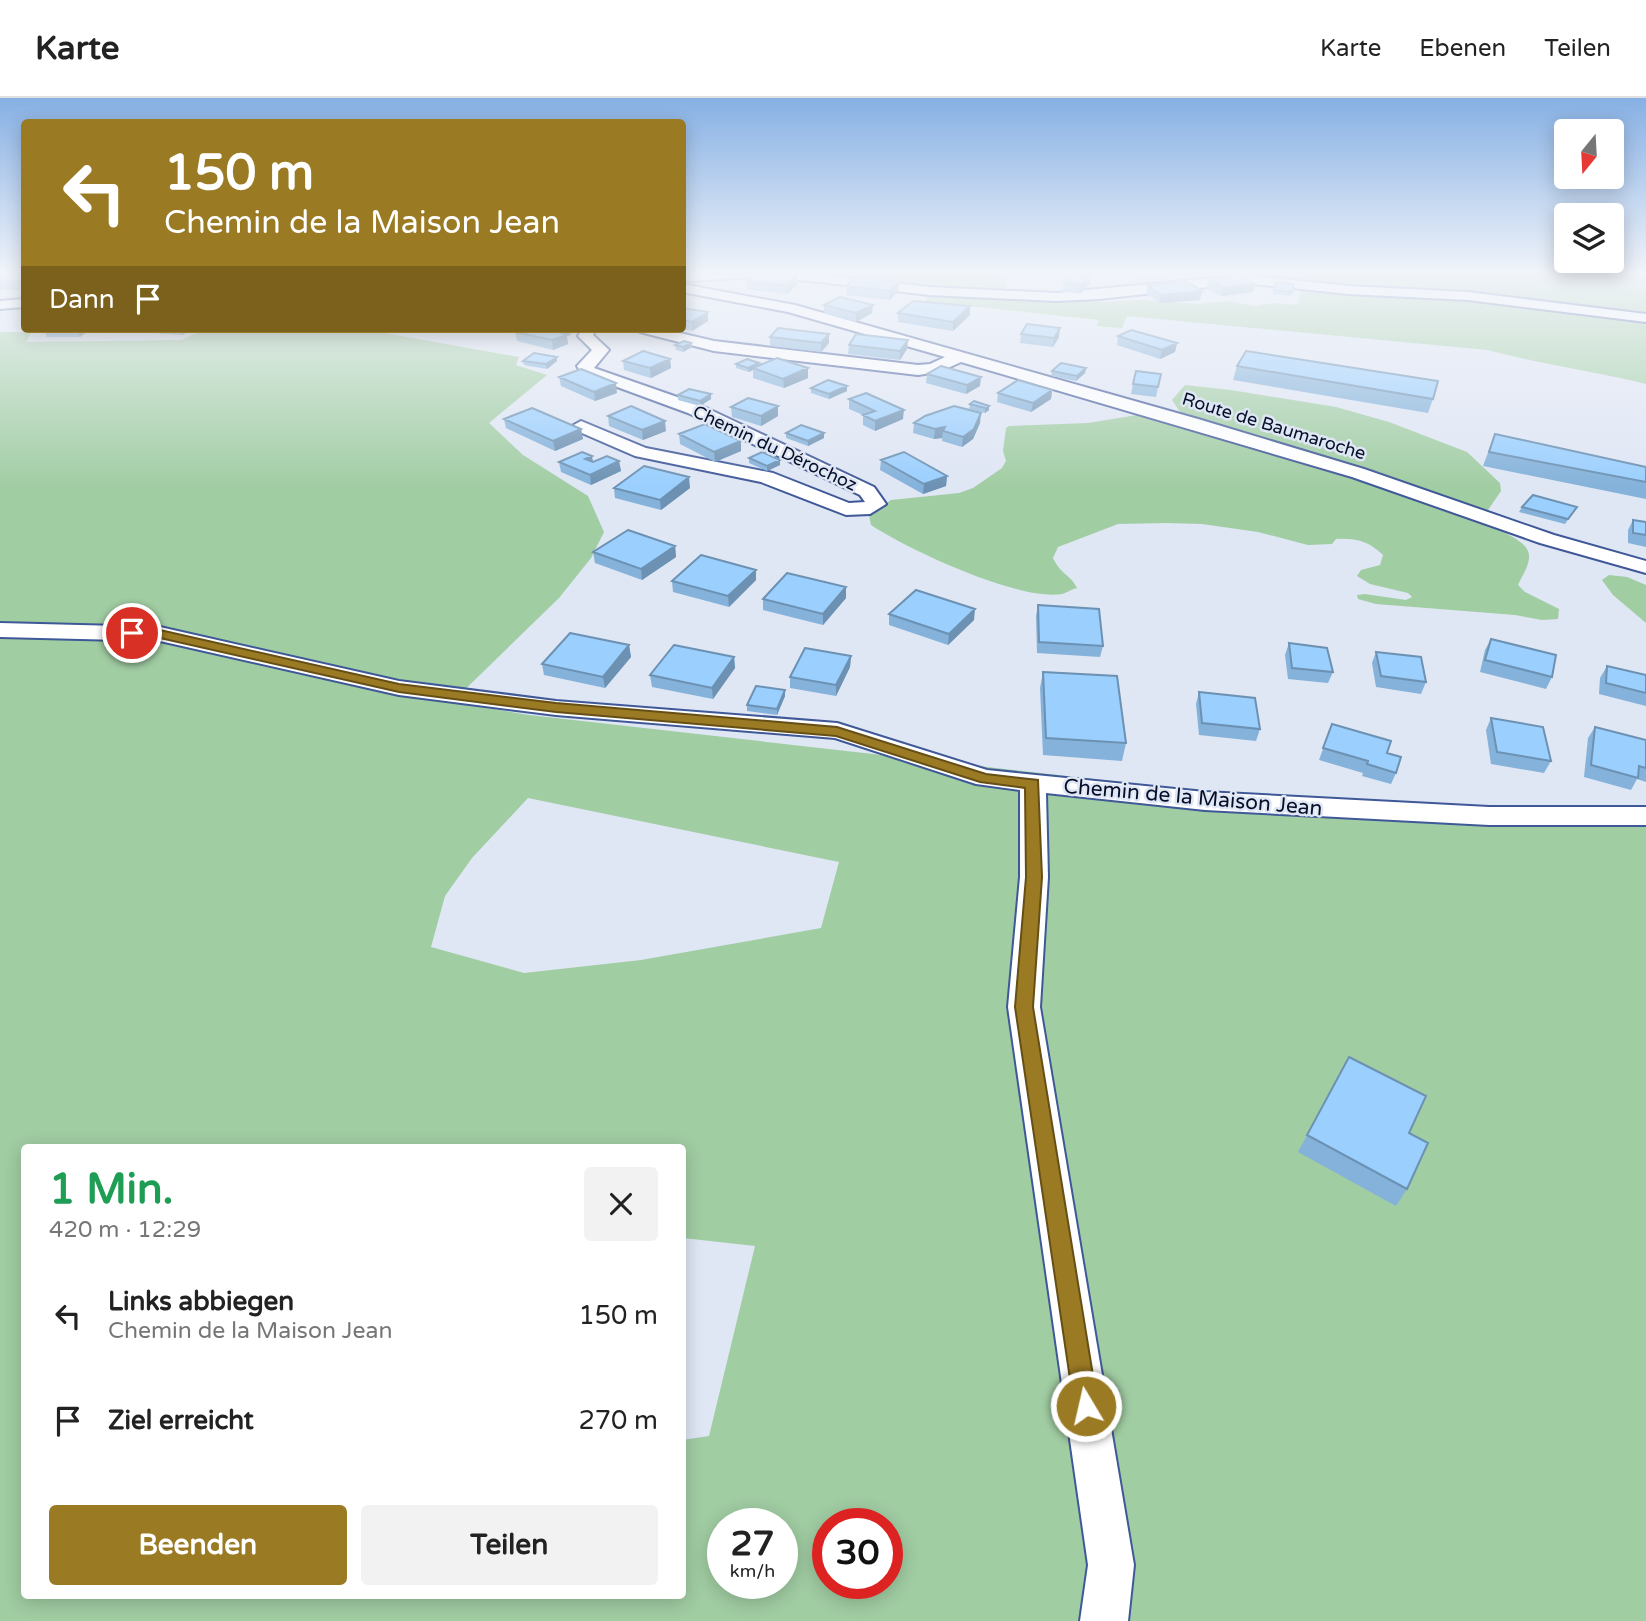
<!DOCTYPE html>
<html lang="de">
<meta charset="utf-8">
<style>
body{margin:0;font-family:"Varela Round",sans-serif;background:#f2f2f2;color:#222;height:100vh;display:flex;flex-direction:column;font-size:26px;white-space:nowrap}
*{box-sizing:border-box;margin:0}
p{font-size:23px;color:#767676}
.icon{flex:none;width:38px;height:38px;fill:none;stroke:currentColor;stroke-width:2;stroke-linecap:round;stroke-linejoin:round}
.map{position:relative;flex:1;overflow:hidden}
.side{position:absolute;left:21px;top:1046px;width:665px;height:455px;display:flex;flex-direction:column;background:#fff;border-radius:7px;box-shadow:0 4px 18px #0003}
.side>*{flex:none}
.guide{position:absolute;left:21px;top:21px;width:665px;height:214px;border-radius:7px;box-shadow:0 4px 18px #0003;background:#9b7a24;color:#fff;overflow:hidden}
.needle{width:46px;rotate:198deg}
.fabs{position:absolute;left:1554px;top:21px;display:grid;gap:14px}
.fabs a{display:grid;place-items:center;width:70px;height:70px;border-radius:7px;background:#fff;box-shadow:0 4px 18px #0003;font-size:35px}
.speed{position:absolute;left:707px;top:1410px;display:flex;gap:14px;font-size:35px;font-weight:700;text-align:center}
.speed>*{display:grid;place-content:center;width:91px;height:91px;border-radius:50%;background:#fff;box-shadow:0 4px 18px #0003;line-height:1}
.speed small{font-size:18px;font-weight:400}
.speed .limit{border:10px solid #d22;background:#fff;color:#111}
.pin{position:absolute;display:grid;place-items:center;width:60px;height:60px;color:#fff;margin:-30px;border:4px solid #fff;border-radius:50%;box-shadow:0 2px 7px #0007}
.me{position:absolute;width:77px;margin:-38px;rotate:351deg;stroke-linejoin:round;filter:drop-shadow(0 0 5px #0008)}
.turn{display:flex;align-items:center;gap:24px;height:147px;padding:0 28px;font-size:32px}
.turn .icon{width:91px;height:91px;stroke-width:2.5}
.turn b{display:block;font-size:49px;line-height:60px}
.then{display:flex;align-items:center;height:66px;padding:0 28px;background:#0003;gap:14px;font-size:26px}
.round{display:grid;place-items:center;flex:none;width:74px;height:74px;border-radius:7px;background:#f2f2f2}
.overview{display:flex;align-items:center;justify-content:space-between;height:119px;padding:0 28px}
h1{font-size:42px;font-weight:700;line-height:52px;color:#1e9e55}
.cta{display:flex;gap:14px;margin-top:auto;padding:14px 28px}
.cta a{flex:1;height:80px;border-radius:7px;background:#9b7a24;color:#fff;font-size:28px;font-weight:700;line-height:80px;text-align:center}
.cta a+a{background:#f2f2f2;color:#222}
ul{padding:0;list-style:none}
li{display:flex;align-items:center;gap:21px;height:105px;padding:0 28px}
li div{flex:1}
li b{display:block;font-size:26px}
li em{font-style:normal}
header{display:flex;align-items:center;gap:42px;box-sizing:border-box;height:98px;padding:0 35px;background:#fff;border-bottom:2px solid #e0e0e0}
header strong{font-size:33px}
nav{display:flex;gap:38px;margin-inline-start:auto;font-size:24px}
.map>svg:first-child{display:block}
</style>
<header>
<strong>Karte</strong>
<nav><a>Karte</a><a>Ebenen</a><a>Teilen</a></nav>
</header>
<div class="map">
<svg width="1646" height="1523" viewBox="0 0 1646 1523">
<rect width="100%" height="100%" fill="#dfe6f4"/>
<path fill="#a1cda3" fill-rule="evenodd" d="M761,177H1006V195L1033,201L1106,204L1140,202L1198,206L1226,203L1256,208L1273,205L1298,207L1301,190L1249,177H1646V286C1593,273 1540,266 1487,252L1127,218L1122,230L1097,228L1099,222L969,208L924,207L929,195Z
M206,231H362L519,259L516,267L547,277L489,325L523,357L588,398L604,434L591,460L559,500L452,604L529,617L1191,692L1456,708H1646V1523H0V234H32L26,244L181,242ZM528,700L839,764L821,830L641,862L524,875L431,849L445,798L472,760ZM24,1050H682L683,1140L755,1148L709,1338L682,1342V1498H24ZM723,1426H782V1486H723ZM828,1426H887V1486H828Z
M1185,287L1231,292L1336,309L1389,324L1467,354L1500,385L1501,393L1486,415V423C1499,436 1536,442 1528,465C1526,473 1521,480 1518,487L1525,494L1559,511L1558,521L1542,522L1515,517L1376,506L1358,501L1357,497L1365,496L1406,502L1412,499L1408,495L1370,486L1357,478L1361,472L1380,467L1383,457C1369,443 1355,440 1336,441L1332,446L1308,447L1258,434L1202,426L1166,425L1118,426L1058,449L1053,460C1060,476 1071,477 1077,490C1072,491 1066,495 1062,496C1018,503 909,452 871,427L869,417L891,402L959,395L973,390L1002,370L1006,363L1003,353L1006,330L1009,328L1088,325L1137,317L1177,316L1180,314L1172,302Z
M1609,477L1627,479L1646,487V525L1613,497L1602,482Z"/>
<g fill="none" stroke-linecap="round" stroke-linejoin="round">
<g stroke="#3f5898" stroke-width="4">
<path id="minor" d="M686,177H825L929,189L1056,195L1244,177L1349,188L1468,194L1646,216V224L1468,202L1349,196L1244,185L1099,201L1056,203L929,197L811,183L752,179L691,183L686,182Z
M682,186L795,207L1198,321L1364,371L1554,437L1646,463V475L1540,445L1352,379L961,264L939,274L918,277L714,253L640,234L638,231H663L714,243L918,267L930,266L945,259L788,214L682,194Z
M24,201V209L0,211V203Z
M582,231H596L593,237L609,252L594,270L700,307L874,389L886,406L870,416L846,417L761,384L635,358L575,332L572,328L581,323L646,350L773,375L849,405L865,404L860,397L688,315L582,276L577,268L592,252L578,238Z
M0,525L160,529L399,583L556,603L837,625L987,672L1205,694L1489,709H1646V727H1489L1205,712L1046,695L1048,779L1040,909L1134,1467L1128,1523H1080L1088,1467L1008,909L1020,779V692L976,686L835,640L556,617L399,597L160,543L0,539Z"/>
</g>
<use href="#minor" fill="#fff" fill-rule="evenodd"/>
</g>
<path fill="#84b2da" d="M24,177V192H0V179Z
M1132,177H1173L1172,181H1134Z
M1208,181L1253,194L1221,198L1206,190Z
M747,183L797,187L787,196L747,191Z
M1276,184L1294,186L1291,198L1273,196Z
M1063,185H1090L1080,196L1062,193Z
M1148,187L1200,202L1159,205L1146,195Z
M846,188L898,192L890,202L846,197Z
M824,207H873L872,215L856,224L824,215Z
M682,210L708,223L692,233L682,231Z
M898,215L970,217L953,233L898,224Z
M44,231H90L80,239H47Z
M140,231H192L182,237L141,234Z
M523,231H570L571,236L567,238L568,246L553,252L517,243L515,234Z
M1021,236L1059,239L1053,249L1020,245Z
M1118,238L1177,245L1175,254L1160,261L1117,247Z
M770,239L829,245L821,254L770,248Z
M908,242L907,251L900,262L848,256L849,247Z
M691,245L692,249L683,254L676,252L675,247Z
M557,259V263L547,271L524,267L523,263Z
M670,261L671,270L651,280L624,272L623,263Z
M736,266L759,268L808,280L784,290L753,280V272L749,274L736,270Z
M1237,268L1433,301L1428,315L1233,282Z
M1086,270L1085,275L1076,283L1051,278L1052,273Z
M927,276L980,288L966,296L926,285Z
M1161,276L1156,299L1131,296L1133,286Z
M559,279L617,295L595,303L561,288Z
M811,290L847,293L829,301L811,295Z
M1052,292L1051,301L1031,314L997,304L998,295Z
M678,297L711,301L700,308L678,302Z
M849,301L903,321L875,333L863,327V317L849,311Z
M970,306L989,308V312L985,315L969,311Z
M731,309L778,318L761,328L732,319Z
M608,318L666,333L643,342L609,328Z
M504,321L581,331L583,341L555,353L506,330Z
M914,325H980L973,341L962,349L942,343V340L934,341L913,335Z
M786,335L824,340L808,348L786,340Z
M679,336L741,353L715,364L680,346Z
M1495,336L1646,369V401L1483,368Z
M592,358L593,364L619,363L621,373L591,387L561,374L559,364Z
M749,360L780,362V367L767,373L749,365Z
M881,362L947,378L946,388L923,396L880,372Z
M614,390H690L661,412L615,400Z
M1522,409H1577L1565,426L1519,414Z
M1633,422L1646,424V449L1628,445V432Z
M675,448L676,459L642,482L595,465L593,454Z
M756,472V482L729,509L673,494L672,483Z
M846,500L823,527L763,512V501Z
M1038,507L1103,548L1100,559L1037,555L1036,518Z
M889,516L974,522L948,547L889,527Z
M1491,541L1552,579L1546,591L1480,574L1485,552Z
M1289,545L1333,574L1328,585L1288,581L1285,557Z
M629,547L631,559L605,590L544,577L542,566Z
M1376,554L1426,584L1421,596L1376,589L1372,565Z
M851,558L850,569L836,598L790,590V579Z
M734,559L735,570L713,601L652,589L650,577Z
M1607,568L1646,577V608L1599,596L1600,580Z
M1043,574L1126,645L1122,663L1043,657L1040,590Z
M785,592V598L777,617L747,613V607Z
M1199,594L1260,631L1256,643L1199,637L1196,606Z
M1491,620L1551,663L1544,675L1491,666L1486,632Z
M1332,626L1387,655L1396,675L1391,686L1362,678L1363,675L1319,662Z
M1595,629L1646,642V684L1637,681L1631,692L1584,679L1588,640Z
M1349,959L1407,1091L1396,1108L1298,1054Z"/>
<path fill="#6c91b2" d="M1091,177L1090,185L1080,196L1081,187Z
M797,178V187L787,196V188Z
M24,182V193L20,184Z
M899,184L898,192L890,202V193Z
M1255,186L1253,194L1221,198L1223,190Z
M1202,193L1200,202L1159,205L1161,197Z
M873,207L872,215L856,224V215Z
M970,208V217L953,233V224Z
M708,214V223L692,233V224Z
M1060,230L1059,239L1053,249L1054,240Z
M77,231H90L80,239Z
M180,231H192L182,237Z
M560,231H570L571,236L567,238L568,246L553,252L552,242L555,233Z
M829,236V245L821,254V245Z
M908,242L907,251L900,262V253Z
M691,245L692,249L683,254V249Z
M1177,245L1175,254L1160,261L1162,252Z
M557,259V263L547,271L546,266Z
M670,261L671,270L651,280L650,270Z
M759,265V269L753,270V272L749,274L748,270Z
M808,270V280L784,290L783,281Z
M1086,270L1085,275L1076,283L1077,278Z
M981,279L980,288L966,296L967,287Z
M616,285L617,295L595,303L594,294Z
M847,288V293L829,301V296Z
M1052,292L1051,301L1031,314L1033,305Z
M711,296V301L700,308V303Z
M778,308V318L761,328V318Z
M989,308V312L985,315V310Z
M904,312L903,321L875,333V323Z
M981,315L980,325L973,341L962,349L963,339Z
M665,323L666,333L643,342L642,332Z
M945,329L943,333L942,340L934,341L935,331Z
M581,331L583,341L555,353L553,343Z
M824,335V340L808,348V343Z
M741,343V353L715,364L714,354Z
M592,358L593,368L585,361Z
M780,362V367L767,373V368Z
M619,363L621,373L591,387L590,377Z
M947,378L946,388L923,396L924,386Z
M689,379L690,390L661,412L660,402Z
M675,448L676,459L642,482L641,471Z
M756,472V482L729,509L728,498Z
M846,489V500L823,527V516Z
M975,511L974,522L948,547L949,536Z
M629,547L631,559L605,590L603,579Z
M851,558L850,569L836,598V587Z
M734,559L735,570L713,601L712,590Z
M785,592V598L777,617V611Z"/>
<path fill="#9acffe" stroke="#6c91b2" stroke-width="2" d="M4,177H24V182L20,184L0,183V179Z
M754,177H782L797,178L787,188L747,183Z
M1071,177H1091L1081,187L1063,185Z
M1239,177L1255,186L1223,190L1208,181Z
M855,179L899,184L890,193L846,188Z
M1188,184L1202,193L1161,197L1148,187Z
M1276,184L1294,186L1292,194L1274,192Z
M840,199L873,207L856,215L824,207Z
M913,203L970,208L953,224L898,215Z
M682,210L708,214L692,224L682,222Z
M1027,226L1060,230L1054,240L1021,236Z
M778,230L829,236L821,245L770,239Z
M523,231H560L555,233L567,237L552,242L515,234Z
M1131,232L1177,245L1162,252L1118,238Z
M856,236L908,242L900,253L849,247Z
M684,243L691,245L683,249L675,247Z
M643,253L670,261L650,270L623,263Z
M1246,253L1438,283L1433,301L1237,268Z
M534,255L557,259L546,266L523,263Z
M777,260L808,270L783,281L753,270Z
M747,261L759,265L748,270L736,266Z
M1061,265L1086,270L1077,278L1052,273Z
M941,268L981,279L967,287L927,276Z
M581,271L616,285L594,294L559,279Z
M1136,273L1161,276L1158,289L1133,286Z
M828,282L847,288L829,296L811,290Z
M1018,282L1052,292L1033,305L998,295Z
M689,291L711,296L700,303L678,297Z
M866,295L904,312L875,323L863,317L875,313L849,301Z
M748,300L778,308L761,318L731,309Z
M974,303L989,308L985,310L970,306Z
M631,308L665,323L642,332L608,318Z
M954,308L981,315L974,331L963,339L943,333L945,329L935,331L914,325L925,318Z
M532,310L581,331L553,343L504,321Z
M705,326L741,343L714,354L679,336Z
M801,327L824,335L808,343L786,335Z
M1495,336L1646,369V384L1489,354Z
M582,354L592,358L585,361L593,364L607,358L619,363L590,377L559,364Z
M762,354L780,362L767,368L749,360Z
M904,354L947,378L924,386L881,362Z
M644,368L689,379L660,402L614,390Z
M1533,397L1577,409L1568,421L1522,409Z
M1633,422L1646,424V437L1633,435Z
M628,432L675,448L641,471L593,454Z
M701,457L756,472L728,498L672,483Z
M787,475L846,489L823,516L763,501Z
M916,492L975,511L949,536L889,516Z
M1038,507L1099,511L1103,548L1039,544Z
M570,535L629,547L603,579L542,566Z
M1491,541L1556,557L1552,579L1485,562Z
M1289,545L1327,550L1333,574L1292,570Z
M674,547L734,559L712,590L650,577Z
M805,550L851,558L836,587L790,579Z
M1376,554L1421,559L1426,584L1381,578Z
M1607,568L1646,577V595L1606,585Z
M1043,574L1117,578L1126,645L1046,640Z
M756,588L785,592L777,611L747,607Z
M1199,594L1255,600L1260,631L1202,625Z
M1491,620L1543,629L1551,663L1497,654Z
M1332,626L1391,643L1387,655L1401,659L1396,675L1367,666L1368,663L1323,650Z
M1595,629L1646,642V670L1639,668L1638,680L1591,667Z
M1349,959L1426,998L1409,1035L1428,1045L1407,1091L1307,1037Z"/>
<linearGradient id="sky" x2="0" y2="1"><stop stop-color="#86b0e4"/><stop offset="0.45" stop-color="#f1f4fa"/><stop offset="1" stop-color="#f1f4fa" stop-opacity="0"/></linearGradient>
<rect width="1646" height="390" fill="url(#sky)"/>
<path fill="#9b7a24" stroke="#654f17" stroke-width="2" d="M132,531L160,532L399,586L556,605L837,629L986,676L1038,682L1042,779L1033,909L1098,1308L1094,1316L1086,1319L1077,1316L1074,1308L1015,909L1026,779L1025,690L980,684L836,638L556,614L399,594L160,540L128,538V532Z"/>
<g text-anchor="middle" stroke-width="5" stroke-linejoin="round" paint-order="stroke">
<g font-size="18" fill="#060f29" stroke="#dfe6f4">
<text transform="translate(1274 328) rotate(17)" y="6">Route de Baumaroche</text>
<text transform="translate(775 350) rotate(25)" y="6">Chemin du Dérochoz</text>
</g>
<g font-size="21" fill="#060f29" stroke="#dfe6f4">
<text transform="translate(1193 699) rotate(5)" y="7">Chemin de la Maison Jean</text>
</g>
</g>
</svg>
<div class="fabs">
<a><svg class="needle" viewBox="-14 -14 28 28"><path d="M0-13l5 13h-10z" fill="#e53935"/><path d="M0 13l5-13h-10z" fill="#767676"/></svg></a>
<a><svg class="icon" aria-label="layers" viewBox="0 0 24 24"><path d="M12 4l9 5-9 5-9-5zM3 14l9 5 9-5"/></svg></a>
</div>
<div class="speed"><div>27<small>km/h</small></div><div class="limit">30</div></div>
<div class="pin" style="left:132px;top:535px;background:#d93025"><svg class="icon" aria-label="arrive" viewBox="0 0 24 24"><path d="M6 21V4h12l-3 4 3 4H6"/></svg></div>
<svg class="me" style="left:1086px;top:1308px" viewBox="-20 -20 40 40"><circle r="17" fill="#9b7a24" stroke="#fff" stroke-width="3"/><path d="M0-11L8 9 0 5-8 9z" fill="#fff"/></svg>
<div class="guide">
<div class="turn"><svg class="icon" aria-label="left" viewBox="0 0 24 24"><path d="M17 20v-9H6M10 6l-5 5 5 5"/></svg><div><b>150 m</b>Chemin de la Maison Jean</div></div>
<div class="then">Dann<svg class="icon" aria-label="arrive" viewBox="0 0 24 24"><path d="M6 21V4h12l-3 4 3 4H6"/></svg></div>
</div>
<section class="side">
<div class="overview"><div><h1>1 Min.</h1><p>420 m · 12:29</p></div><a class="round"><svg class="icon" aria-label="close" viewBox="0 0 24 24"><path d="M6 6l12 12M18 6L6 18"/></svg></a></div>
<ul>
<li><svg class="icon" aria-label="left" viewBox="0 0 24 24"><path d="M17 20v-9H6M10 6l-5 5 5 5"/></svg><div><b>Links abbiegen</b><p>Chemin de la Maison Jean</p></div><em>150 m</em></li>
<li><svg class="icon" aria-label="arrive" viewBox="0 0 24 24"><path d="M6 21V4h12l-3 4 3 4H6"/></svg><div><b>Ziel erreicht</b></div><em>270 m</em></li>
</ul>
<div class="cta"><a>Beenden</a><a>Teilen</a></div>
</section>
</div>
